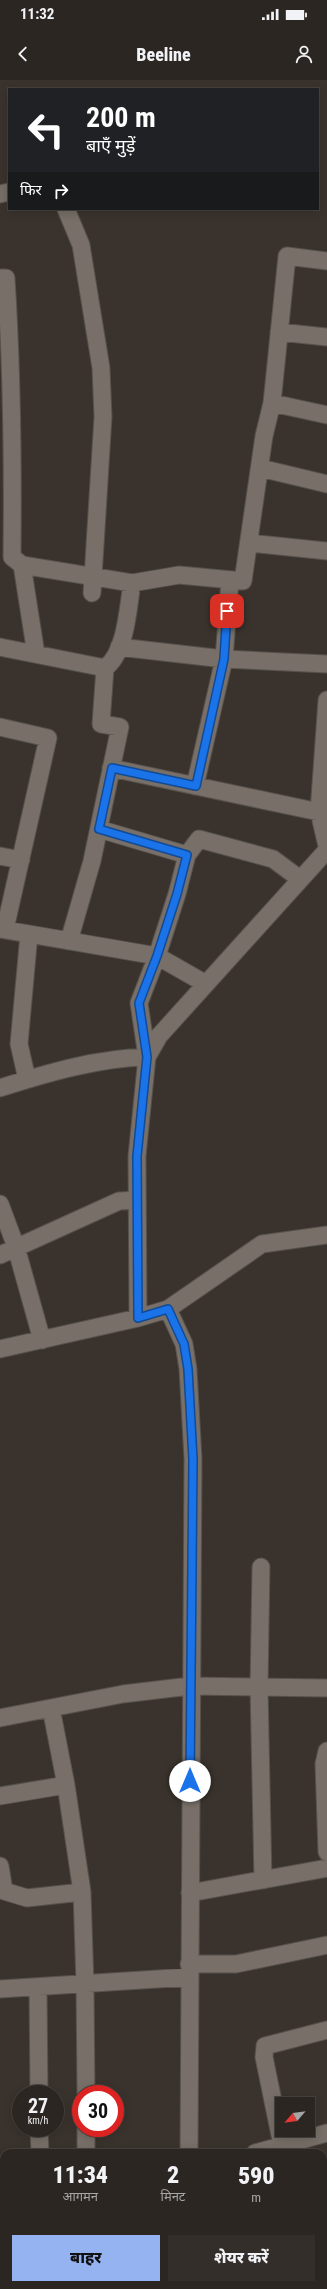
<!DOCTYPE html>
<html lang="hi">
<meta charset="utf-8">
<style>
body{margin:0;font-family:"Roboto Condensed","Noto Sans Devanagari",sans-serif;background:#342e2a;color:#f1f3f6;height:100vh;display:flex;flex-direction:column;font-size:15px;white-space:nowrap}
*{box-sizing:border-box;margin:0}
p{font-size:13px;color:#a6a5a5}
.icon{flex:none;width:22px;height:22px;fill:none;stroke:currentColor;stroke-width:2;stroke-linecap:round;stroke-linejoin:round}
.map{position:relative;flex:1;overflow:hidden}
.details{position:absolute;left:0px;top:2069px;width:327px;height:140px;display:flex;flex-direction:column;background:#2c2622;border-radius:12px 12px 0 0;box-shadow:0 2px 10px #0003,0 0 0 1px #484340}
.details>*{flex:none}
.guide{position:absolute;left:8px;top:8px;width:311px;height:122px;border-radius:0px;box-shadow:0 2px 10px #0003,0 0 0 1px #484340;background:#202124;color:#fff;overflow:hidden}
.needle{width:26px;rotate:242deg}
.fabs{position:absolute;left:275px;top:2017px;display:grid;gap:8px}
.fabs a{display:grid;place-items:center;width:40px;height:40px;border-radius:0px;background:#2c2622;box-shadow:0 2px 10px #0003,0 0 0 1px #484340;font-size:20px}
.speed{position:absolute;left:12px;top:2005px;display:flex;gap:8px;font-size:20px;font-weight:700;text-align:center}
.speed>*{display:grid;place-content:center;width:52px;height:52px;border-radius:50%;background:#2c2622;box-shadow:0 2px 10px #0003,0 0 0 1px #484340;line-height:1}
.speed small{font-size:10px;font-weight:400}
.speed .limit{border:6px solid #d22;background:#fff;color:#111}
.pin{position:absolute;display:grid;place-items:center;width:34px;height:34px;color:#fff;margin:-17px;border-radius:8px;box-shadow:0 2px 6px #0006}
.me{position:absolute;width:44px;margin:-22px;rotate:0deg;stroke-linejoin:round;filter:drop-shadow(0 0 3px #0008)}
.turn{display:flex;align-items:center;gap:14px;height:84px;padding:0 12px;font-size:18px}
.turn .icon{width:52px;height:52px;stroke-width:2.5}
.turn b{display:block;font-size:28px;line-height:34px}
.then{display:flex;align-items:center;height:38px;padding:0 12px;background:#0003;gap:8px;font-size:15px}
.eta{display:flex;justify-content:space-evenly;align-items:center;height:68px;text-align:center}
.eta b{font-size:24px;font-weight:800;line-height:28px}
.cta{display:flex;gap:8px;margin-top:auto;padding:8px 12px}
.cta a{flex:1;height:46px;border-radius:0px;background:#95b2f1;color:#111;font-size:16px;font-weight:800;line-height:46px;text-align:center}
.cta a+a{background:#342e2a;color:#f1f3f6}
.status{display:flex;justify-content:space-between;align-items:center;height:28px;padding:0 20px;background:#2c2622;direction:ltr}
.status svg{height:11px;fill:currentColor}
header{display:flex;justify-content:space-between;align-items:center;height:52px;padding:0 12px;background:#2c2622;font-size:18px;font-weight:800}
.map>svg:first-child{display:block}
</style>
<div class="status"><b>11:32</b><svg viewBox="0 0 49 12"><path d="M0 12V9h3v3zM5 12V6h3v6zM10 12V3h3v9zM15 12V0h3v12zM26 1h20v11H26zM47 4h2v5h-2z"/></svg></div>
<header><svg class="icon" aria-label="back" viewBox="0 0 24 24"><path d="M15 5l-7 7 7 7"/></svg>Beeline<svg class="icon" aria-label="person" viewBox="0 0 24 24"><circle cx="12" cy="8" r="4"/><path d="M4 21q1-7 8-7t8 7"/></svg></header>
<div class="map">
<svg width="327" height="2209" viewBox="0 0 327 2209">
<rect width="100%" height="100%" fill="#3a332d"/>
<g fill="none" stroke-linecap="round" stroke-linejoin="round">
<g stroke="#57514b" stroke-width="19">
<path id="street" d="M0,114L9,112
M66,129L81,165L101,288L103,337L92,513
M0,198H6C12,291 13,384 12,477L22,485L132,503L179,495L243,501L264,356L272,323L287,176L327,181
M279,252L327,257
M272,323L327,335
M260,388L327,404
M249,463L327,471
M22,485L36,574
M0,567L105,588C126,573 128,528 132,503
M119,567L224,579L327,584
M327,620L319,732L327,766
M0,647L48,658L5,849
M111,688L319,732
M195,706L224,579L230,500
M99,749L187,775
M0,776L21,780
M0,849L157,876L206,904
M69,861L92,781L120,647L101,644L105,588
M27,999L19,964L29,854
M0,1008C47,993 98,978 147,977L139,923L157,876L177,814L187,775L199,759L273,779L300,799
M0,1124L16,1167L42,1260
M0,1175L119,1121L137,1120
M168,1229L184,1264L188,1289L193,1379L189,2073
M138,1238L137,1076L147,977L159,956L327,770
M0,1269L138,1238L168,1229L262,1164L327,1155
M261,1487L259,1607L263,1800
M51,1628L66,1705L82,1812L85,1904L86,2014
M0,1638L123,1614L190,1606L327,1608
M327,1671L324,1684L327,1772
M0,1716L66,1705
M0,1786L4,1811L27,1818L82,1812
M190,1813L327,1788
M189,1884H236L327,1865
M38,1907L39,2014
M0,1909L189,1897
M39,2048L40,2073
M86,2048V2073
M282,2065L264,1977L265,1966L327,1950
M255,2073L327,2053
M323,2196L327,2195
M41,2205V2209
M87,2205V2209
M268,2205L269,2209
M281,2209L294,2205"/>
</g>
<use href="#street" stroke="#776f68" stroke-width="17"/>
</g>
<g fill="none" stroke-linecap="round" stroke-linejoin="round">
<g stroke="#114b97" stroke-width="10">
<path id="route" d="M190,1701L193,1379L188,1289L184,1264L168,1229L138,1238L137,1076L147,977L139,923L157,876L177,814L187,775L99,749L112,688L196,706L224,579L227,531"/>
</g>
<use href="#route" stroke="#1a73e8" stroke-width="7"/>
</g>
</svg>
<div class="fabs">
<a><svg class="needle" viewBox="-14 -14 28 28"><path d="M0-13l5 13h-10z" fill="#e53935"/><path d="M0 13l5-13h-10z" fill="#a6a5a5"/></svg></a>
</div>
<div class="speed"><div>27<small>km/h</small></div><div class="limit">30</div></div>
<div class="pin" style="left:227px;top:531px;background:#d93025"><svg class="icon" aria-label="arrive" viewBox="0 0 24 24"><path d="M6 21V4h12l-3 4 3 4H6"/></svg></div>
<svg class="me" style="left:190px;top:1701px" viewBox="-20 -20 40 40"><circle r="19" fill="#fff"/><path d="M0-13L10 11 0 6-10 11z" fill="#1a73e8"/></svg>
<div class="guide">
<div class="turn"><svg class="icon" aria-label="left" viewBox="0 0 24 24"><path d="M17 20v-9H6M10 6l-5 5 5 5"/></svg><div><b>200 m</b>बाएँ मुड़ें</div></div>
<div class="then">फिर<svg class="icon" aria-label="right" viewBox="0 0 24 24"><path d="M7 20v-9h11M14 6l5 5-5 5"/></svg></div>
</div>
<section class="details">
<div class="eta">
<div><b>11:34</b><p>आगमन</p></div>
<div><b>2</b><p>मिनट</p></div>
<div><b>590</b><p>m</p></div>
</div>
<div class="cta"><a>बाहर</a><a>शेयर करें</a></div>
</section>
</div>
